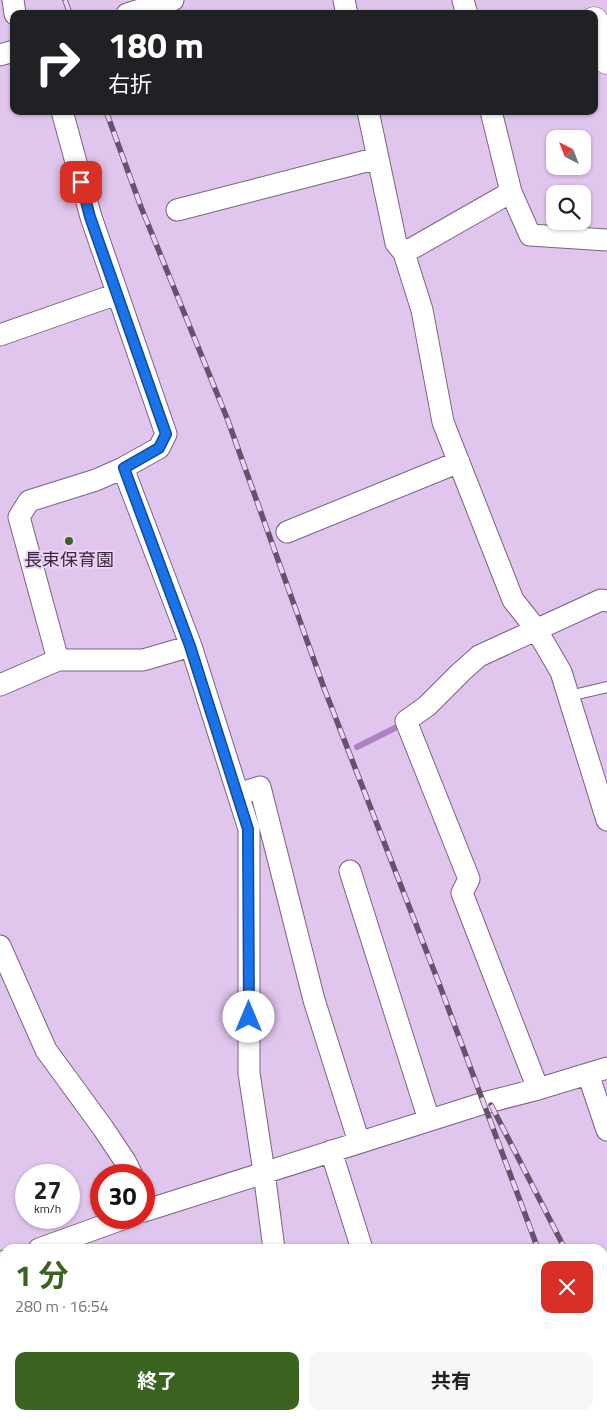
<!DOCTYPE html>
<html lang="ja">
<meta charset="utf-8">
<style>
body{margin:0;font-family:"Titillium Web","Noto Sans JP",sans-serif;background:#f6f6f6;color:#202124;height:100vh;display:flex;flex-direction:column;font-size:19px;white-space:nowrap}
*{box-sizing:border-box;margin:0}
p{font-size:16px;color:#757577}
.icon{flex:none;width:28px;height:28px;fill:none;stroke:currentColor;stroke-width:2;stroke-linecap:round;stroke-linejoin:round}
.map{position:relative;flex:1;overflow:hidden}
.details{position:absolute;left:0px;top:1244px;width:608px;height:176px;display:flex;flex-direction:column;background:#fff;border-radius:15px 15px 0 0;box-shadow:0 1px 4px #0004}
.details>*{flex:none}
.banner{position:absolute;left:10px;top:10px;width:588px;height:105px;border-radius:10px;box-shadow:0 1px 4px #0004;background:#202124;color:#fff;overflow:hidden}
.needle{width:32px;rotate:318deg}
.controls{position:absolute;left:546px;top:130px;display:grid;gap:10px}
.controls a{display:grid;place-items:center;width:45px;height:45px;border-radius:10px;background:#fff;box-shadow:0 1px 4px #0004;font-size:25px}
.speed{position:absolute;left:15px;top:1164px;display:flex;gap:10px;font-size:25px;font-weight:700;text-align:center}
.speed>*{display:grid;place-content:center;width:65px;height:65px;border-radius:50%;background:#fff;box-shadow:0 1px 4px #0004;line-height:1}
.speed small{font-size:12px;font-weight:400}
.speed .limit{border:8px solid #d22;background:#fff;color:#111}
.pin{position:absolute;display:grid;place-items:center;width:42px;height:42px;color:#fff;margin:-21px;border-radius:10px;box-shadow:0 2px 8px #0006}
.me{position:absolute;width:55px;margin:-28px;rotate:0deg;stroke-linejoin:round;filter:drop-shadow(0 0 4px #0008)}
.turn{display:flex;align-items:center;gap:18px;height:105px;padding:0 15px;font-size:22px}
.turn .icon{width:65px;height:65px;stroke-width:2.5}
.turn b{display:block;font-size:35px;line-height:42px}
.round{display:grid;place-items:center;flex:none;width:52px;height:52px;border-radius:10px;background:#f6f6f6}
.head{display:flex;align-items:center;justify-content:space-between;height:85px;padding:0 15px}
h1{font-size:30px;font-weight:700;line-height:38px;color:#39631f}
.primary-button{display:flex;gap:10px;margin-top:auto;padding:10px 15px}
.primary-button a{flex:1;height:58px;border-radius:10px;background:#39631f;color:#fff;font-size:20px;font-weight:700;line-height:58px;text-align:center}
.primary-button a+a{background:#f6f6f6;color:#202124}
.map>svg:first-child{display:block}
</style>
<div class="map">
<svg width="607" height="1419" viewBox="0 0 607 1419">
<rect width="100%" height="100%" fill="#e0c5ec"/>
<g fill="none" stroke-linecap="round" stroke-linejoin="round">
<path stroke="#af81c3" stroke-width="6" d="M357,747L403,724"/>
<g stroke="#7a6285" stroke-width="12">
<path id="service" d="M569,696L607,687"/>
</g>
<g stroke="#7a6285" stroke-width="23">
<path id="minor" d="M13,0L15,14
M344,0L347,14
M463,0L467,14
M127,14L173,0
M0,55L14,51
M368,111L396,243L404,253L422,310L443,422L513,600L536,629L561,672L607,820
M491,111L511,192L530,235L607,240
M177,210L378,158
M404,253L511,192
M0,335L117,294
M123,468L191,646L249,829V1073L264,1172L274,1249
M287,532L459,462
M58,660L19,517L29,501L96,480L123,468L159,448L166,434L91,217L62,111
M0,685L58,660H143L191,646
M238,794L260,787L314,1000L359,1142
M350,871L429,1120
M0,946L46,1050L103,1128L125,1161L132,1175
M588,1074L607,1130
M538,1089L462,893L469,879L406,721L427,706L461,672L479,656L601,600L607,601
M331,1151L362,1249
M144,1211L484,1103L538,1089L607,1068
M39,1249L125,1218
M0,1263L5,1261
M0,1376L5,1387
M18,1415L19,1419
M294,1415L295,1419
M416,1415L417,1419
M135,1419L143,1415"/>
</g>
<g stroke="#7a6285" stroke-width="29">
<path id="secondary" d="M594,21L607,60"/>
</g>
<use href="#service" stroke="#fff" stroke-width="10"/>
<use href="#minor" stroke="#fff" stroke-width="21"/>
<use href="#secondary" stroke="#fff" stroke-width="28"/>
<g stroke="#63546a" stroke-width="5.5">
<path id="rail" d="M65,0L70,14
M106,111L141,207L227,418L324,688L440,986L538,1249
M491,1105L565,1249
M602,1354L607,1371
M602,1415L604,1419"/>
</g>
<use href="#rail" stroke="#eed2fa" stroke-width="4" stroke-dasharray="11" stroke-linecap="butt"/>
</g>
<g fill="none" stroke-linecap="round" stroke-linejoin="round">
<g stroke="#114b97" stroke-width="12">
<path id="route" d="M81,182L90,217L166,434L159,448L124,468L190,646L248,829L249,1017"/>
</g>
<use href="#route" stroke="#1a73e8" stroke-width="9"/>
</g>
<circle fill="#39631f" stroke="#eed2fa" stroke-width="2" cx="69" cy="541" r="5"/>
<g text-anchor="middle" stroke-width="4" stroke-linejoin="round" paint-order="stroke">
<g font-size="18" fill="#352a3a" stroke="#eed2fa">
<text x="69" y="566">長束保育園</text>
</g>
</g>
</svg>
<div class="controls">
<a><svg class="needle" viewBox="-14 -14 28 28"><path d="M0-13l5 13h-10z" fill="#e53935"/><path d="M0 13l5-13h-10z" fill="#757577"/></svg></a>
<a><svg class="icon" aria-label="search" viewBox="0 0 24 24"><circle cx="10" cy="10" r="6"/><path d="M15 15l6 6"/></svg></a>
</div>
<div class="speed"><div>27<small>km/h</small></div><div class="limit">30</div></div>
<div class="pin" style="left:81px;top:182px;background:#d93025"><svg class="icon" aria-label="arrive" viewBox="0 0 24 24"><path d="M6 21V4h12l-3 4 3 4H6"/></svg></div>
<svg class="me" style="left:249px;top:1017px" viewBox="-20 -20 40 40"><circle r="19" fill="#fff"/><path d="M0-13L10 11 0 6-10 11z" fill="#1a73e8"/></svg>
<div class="banner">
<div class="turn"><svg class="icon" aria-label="right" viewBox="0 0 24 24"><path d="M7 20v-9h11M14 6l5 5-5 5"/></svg><div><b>180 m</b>右折</div></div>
</div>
<section class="details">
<div class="head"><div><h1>1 分</h1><p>280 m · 16:54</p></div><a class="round" style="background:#d93025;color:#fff"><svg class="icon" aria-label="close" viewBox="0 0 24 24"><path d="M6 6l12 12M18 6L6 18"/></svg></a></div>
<div class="primary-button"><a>終了</a><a>共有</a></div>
</section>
</div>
